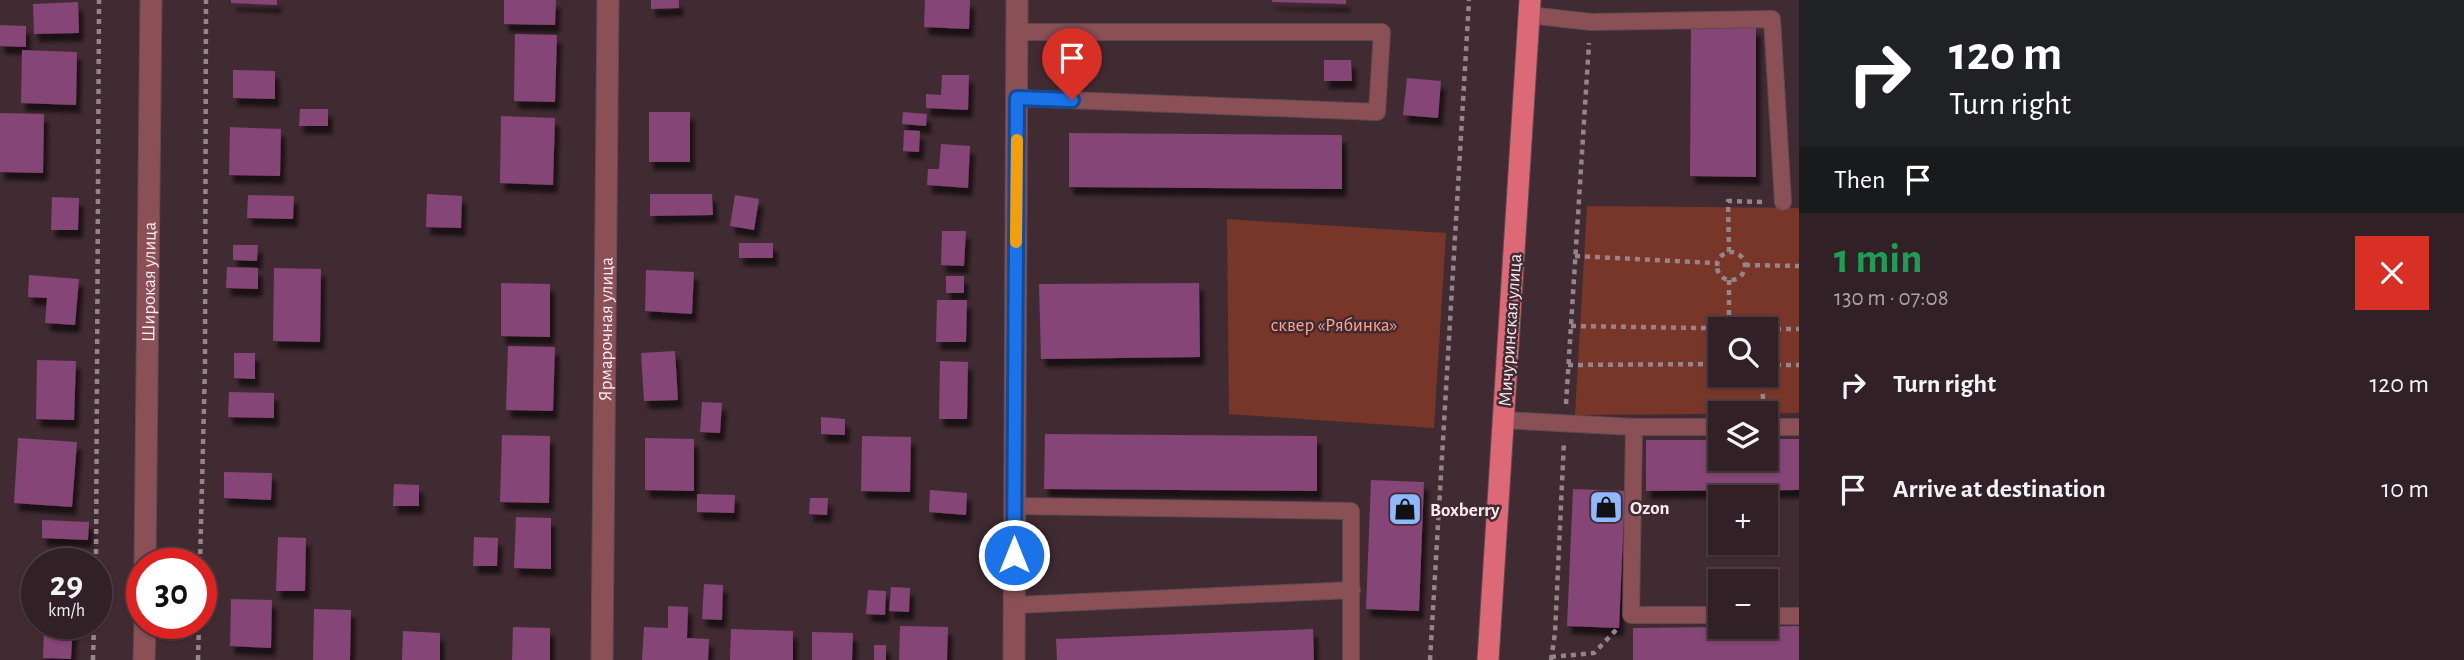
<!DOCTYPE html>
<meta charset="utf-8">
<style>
body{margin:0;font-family:"Alegreya Sans",sans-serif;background:#39282e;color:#f1f3f6;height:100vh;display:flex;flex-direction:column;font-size:26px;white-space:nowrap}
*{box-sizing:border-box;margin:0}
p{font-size:23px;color:#a8a3a7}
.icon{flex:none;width:38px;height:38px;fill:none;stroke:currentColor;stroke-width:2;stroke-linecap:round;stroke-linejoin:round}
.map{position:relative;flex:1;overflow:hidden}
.details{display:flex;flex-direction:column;background:#312026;width:665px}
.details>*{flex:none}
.hud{background:#202124;color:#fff;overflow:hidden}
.controls{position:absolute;left:1708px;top:317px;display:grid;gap:14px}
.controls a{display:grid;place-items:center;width:70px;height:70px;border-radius:0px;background:#312026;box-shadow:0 2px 5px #0004,0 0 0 2px #4c3e43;font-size:35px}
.speed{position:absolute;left:21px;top:548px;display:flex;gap:14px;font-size:35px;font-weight:700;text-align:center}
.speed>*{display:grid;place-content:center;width:91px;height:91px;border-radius:50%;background:#312026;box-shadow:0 2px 5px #0004,0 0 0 2px #4c3e43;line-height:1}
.speed small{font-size:18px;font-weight:400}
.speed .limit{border:10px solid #d22;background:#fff;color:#111}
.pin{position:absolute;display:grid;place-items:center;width:60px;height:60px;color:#fff;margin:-72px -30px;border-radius:50% 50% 50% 0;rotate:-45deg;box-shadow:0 0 7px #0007}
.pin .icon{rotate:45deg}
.me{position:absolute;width:77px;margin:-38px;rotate:0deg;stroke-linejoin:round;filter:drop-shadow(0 0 5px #0008)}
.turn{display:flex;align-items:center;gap:24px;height:147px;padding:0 35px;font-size:32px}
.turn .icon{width:91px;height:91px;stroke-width:2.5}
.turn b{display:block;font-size:49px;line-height:60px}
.then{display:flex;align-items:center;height:66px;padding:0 35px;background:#0003;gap:14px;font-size:26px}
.round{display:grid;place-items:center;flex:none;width:74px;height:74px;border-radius:0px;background:#39282e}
.overview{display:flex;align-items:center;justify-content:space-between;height:119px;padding:0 35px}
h1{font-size:42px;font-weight:600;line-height:52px;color:#1e9e55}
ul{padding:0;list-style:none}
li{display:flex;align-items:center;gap:21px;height:105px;padding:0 35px}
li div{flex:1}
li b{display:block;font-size:26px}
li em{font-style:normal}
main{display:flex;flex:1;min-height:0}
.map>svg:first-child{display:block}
</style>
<main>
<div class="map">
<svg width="1799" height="660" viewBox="0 0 1799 660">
<defs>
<filter id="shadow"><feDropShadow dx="4.5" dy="8" stdDeviation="2" flood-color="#0009"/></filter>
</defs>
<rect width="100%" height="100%" fill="#412b33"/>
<path fill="#783628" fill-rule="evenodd" d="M1587,206L1799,208V413L1575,415ZM1720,329H1766V374H1720Z
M1227,219L1446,233L1434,428L1229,414Z"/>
<path fill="#854476" filter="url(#shadow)" d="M231,0H277V5L231,3Z
M504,0H556L555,25L504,24Z
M651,0H679V8L651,9Z
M925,0H970L969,29L924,27Z
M1272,0H1346V4L1272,2Z
M78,2L79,33L34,34L33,4Z
M0,25L26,26V47L0,46Z
M1691,28H1756V177L1690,176Z
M515,34L557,35L555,102L514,101Z
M22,50L77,52L76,105L21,103Z
M1324,60H1351L1352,81H1324Z
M233,70L275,71V99L233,98Z
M942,75H969L968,110L926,108V94L941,95Z
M1407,78L1441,81L1438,118L1403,115Z
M300,109H328V126H299Z
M649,112H690V162H649Z
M903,112L927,114L926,126L902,124Z
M0,113L44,114L43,173L0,172Z
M501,116L555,118L553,185L500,183Z
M230,127L281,129L280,176L229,175Z
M904,130L920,131L919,152L903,151Z
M1069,133L1342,135V189L1069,187Z
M941,144L970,146L968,188L927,185L928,169H939Z
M427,194L462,196L461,228L426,227Z
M650,194H712L713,215L650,216Z
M248,195L294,196L293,219L247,218Z
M735,195L759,199L754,230L730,226Z
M52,197L79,198L78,230H51Z
M942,231H966L964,266L941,265Z
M739,243H773V258H739Z
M233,245H258L257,261L233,260Z
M227,267L258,268V289L226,288Z
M274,268L321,269L320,342L273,341Z
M646,270L694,272L692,314L645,311Z
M29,275L79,279L75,325L45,323L47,298L28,297Z
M946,276H964V293H946Z
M501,283L550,284V337L501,336Z
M1199,283L1200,357L1041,359L1039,284Z
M937,300H967L966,342H936Z
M508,346L555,347L553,411L506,410Z
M675,351L678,400L644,401L641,353Z
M234,353H255V379L234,378Z
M37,360L76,361L74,420L36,419Z
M940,361L968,362L967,419H939Z
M229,392L274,393V418L228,417Z
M702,402L722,403L720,433L700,432Z
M821,417L845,419V435L821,434Z
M1045,434L1317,436V491L1044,489Z
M502,435L550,436L549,503L500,502Z
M862,436L911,437L910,492L861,491Z
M18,438L77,442L72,507L14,503Z
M645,438L694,439V491L645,490Z
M1766,439H1799V490L1646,491V440H1720V458H1766Z
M224,472L272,473L271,500L224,498Z
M1371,480L1424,482L1419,611L1366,609Z
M394,484L419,485V506H393Z
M1573,489L1625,491L1619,628L1567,626Z
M930,490L967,493L966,515L929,512Z
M697,494L735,495L734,513L697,512Z
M810,498H828L827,515L809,514Z
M516,517L551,518V569L514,568Z
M42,520L89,522L88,540L42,538Z
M278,537L306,538L305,591H276Z
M474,537L498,538L497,566H473Z
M704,584L723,585L722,620L702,619Z
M891,587L910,588L909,612L889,611Z
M868,590L886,591L885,615L866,614Z
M231,599L272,600L271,648L230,646Z
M668,606L688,607L687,638L709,639L708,660H642L644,627L668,628Z
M314,609L351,610L350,660H313Z
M44,623H73L71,659L43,658Z
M900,626L948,627L947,660H899Z
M1799,626V660H1633V628Z
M513,627L550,628V660H512Z
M731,629L793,631V660H730Z
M1313,629L1314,660H1057L1056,639Z
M403,631L440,633V660H402Z
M812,632L853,633L852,660H812Z
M874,645H886V660H874Z"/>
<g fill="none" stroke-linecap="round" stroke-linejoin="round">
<g stroke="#5e4a51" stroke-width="18">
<path id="service" d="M1529,15L1591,22L1772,19L1783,202
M1016,32H1382L1377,112L1017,98
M1503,420L1634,427H1720
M1634,427L1631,615H1720
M1766,427H1799
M1014,506L1351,511V660
M1015,605L1352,590
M1766,616H1799"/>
</g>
<g stroke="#5e4a51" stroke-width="23">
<g id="minor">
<path id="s1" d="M145,564L151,0"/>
<path d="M144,660L145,623"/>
<path id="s2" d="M602,660L608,0"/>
<path d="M1014,660L1017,0"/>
</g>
</g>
<g stroke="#5e4a51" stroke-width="23">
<path id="primary" d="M1488,660L1530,0"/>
</g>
<path stroke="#97848b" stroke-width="4.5" stroke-dasharray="5 5" stroke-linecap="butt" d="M1729,252L1728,201L1764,202
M1717 266a14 14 0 1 1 28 0a14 14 0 1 1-28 0Z
M1575,256L1717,263
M1745,265L1799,266
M1729,280V329
M1571,326L1763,329
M1766,329H1799
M1568,365L1720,364
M1766,365H1799
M1761,374L1764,409
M1566,404L1589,43
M96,564L99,0
M200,564L205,366L206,0
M1551,657L1594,653L1618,628
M93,660L94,623
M198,660L199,623
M1430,660L1469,0
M1551,660L1555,633L1564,441"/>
<use href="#service" stroke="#8a5056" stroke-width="16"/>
<use href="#minor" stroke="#8a5056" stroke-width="21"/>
<use href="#primary" stroke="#dd6977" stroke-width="21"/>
</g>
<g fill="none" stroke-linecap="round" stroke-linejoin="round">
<g stroke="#114b97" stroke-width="18">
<path id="route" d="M1014,555L1017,98L1072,100"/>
</g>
<use href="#route" stroke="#1a73e8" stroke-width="12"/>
<path stroke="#f59e0b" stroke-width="12" d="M1016,242L1017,140"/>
</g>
<defs>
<g id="shop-square" transform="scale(1.75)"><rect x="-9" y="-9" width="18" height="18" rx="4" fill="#8fb8fd" stroke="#412b33"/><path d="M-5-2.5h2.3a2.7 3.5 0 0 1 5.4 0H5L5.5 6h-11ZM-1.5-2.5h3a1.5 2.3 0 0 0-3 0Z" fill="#111"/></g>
</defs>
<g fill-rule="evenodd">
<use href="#shop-square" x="1606" y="507"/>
<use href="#shop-square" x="1405" y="509"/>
</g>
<g text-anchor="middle" stroke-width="5" stroke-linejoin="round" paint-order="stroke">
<g font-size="19" fill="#f9eaef" stroke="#412b33">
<text dy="7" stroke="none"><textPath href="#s1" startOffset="282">Широкая улица</textPath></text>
<text dy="7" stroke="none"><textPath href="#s2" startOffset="331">Ярмарочная улица</textPath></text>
<text transform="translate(1509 330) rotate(-86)" y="7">Мичуринская улица</text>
</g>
<g font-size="19" fill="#ffa48f" stroke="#412b33">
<text x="1334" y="331">сквер «Рябинка»</text>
</g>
<g font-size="19" font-weight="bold" fill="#f9eaef" stroke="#412b33" text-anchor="start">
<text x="1630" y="514">Ozon</text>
<text x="1430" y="516">Boxberry</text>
</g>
</g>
</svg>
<div class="controls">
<a><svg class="icon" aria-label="search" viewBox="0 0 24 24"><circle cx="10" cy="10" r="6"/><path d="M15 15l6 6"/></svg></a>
<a><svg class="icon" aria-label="layers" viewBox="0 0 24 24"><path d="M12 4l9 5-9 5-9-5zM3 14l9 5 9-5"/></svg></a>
<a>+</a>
<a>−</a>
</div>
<div class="speed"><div>29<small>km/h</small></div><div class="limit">30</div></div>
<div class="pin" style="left:1072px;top:100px;background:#d93025"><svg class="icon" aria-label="arrive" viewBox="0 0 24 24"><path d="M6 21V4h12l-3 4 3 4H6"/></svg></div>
<svg class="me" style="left:1014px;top:555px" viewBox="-20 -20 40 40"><circle r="17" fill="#1a73e8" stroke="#fff" stroke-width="3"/><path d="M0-11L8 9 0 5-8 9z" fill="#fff"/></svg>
</div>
<section class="details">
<div class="hud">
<div class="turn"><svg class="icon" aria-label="right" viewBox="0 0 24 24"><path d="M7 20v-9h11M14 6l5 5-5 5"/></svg><div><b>120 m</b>Turn right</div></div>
<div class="then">Then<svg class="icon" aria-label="arrive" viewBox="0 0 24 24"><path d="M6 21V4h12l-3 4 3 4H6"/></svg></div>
</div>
<div class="overview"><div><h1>1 min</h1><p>130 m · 07:08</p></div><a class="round" style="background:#d93025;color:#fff"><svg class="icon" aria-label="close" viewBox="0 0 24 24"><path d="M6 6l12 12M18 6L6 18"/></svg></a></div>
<ul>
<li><svg class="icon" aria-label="right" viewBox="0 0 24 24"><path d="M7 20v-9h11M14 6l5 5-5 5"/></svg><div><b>Turn right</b></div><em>120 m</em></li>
<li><svg class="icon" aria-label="arrive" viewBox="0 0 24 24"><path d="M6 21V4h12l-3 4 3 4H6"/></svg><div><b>Arrive at destination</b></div><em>10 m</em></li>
</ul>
</section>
</main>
